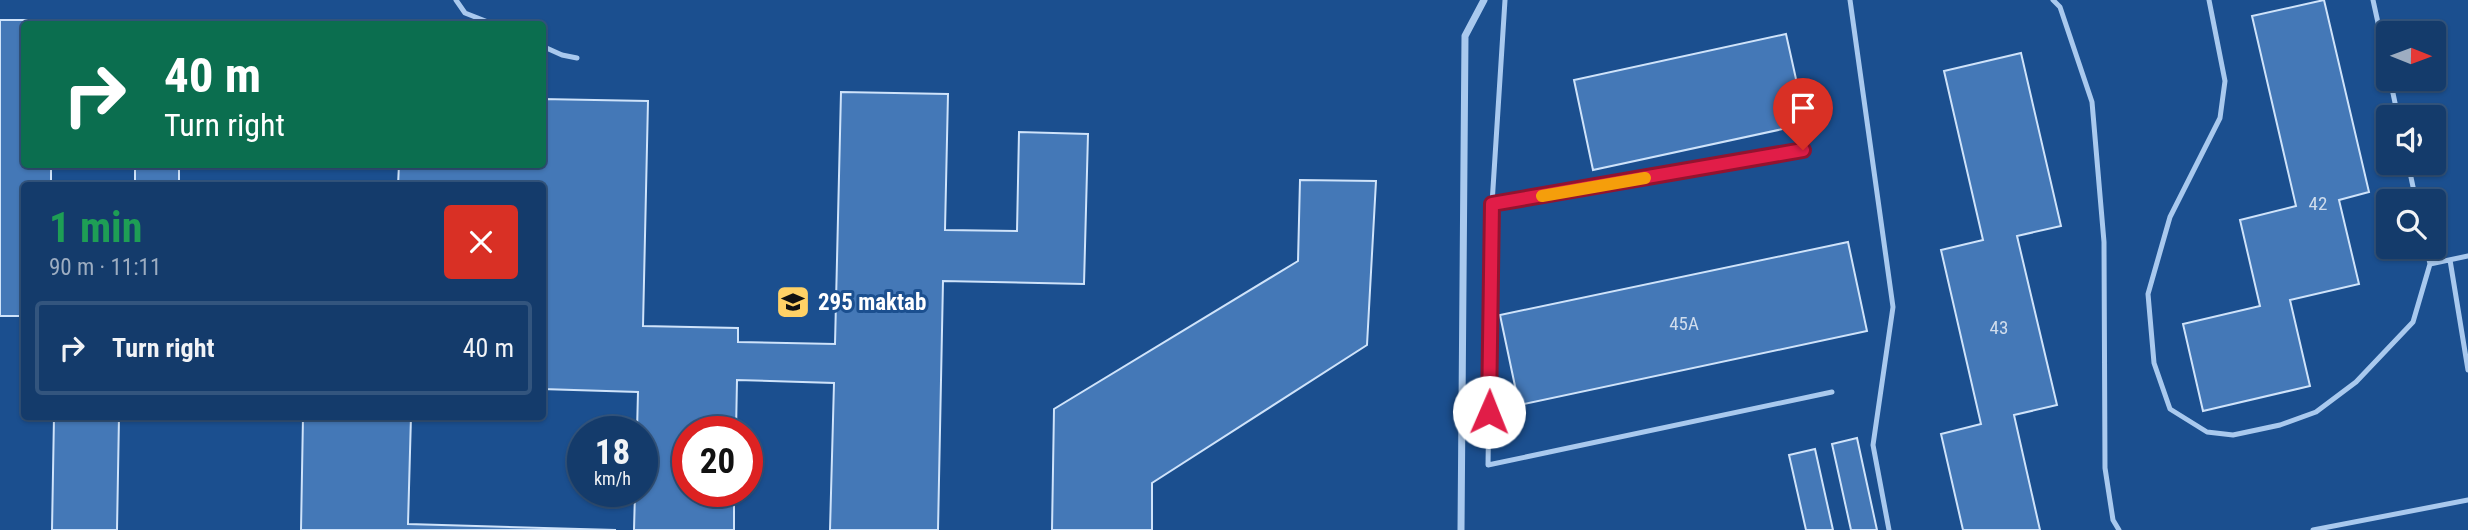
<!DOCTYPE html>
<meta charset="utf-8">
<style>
body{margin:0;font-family:"Roboto Condensed",sans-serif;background:#1d4271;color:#f1f3f6;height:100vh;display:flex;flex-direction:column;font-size:26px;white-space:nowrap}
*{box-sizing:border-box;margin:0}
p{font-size:23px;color:#9dadc1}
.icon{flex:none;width:38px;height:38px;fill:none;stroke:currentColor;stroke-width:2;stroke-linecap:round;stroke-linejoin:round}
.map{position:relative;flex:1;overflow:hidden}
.details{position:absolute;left:21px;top:182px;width:525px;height:238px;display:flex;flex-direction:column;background:#143b6b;border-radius:7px;box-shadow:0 2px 5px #0004,0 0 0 2px #33557e}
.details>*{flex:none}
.hud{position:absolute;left:21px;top:21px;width:525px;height:147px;border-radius:7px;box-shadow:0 2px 5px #0004,0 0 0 2px #33557e;background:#0b6e4f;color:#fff;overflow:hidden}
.needle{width:46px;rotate:91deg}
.tools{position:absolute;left:2376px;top:21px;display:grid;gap:14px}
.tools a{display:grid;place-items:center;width:70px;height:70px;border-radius:7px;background:#143b6b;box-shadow:0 2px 5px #0004,0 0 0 2px #33557e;font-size:35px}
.speed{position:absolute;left:567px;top:416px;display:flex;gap:14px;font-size:35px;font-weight:700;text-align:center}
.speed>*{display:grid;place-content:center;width:91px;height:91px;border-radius:50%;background:#143b6b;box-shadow:0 2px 5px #0004,0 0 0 2px #33557e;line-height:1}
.speed small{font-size:18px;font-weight:400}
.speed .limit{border:10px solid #d22;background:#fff;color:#111}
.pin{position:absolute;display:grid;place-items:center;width:60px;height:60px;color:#fff;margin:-72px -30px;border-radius:50% 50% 50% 0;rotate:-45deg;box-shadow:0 0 7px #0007}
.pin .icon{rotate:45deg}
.me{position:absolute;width:77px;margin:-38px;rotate:1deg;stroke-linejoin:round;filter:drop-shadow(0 0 5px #0008)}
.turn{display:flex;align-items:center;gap:24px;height:147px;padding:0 28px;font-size:32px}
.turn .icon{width:91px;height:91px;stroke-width:2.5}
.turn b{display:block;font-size:49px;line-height:60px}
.round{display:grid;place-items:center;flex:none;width:74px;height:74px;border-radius:7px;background:#1d4271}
.head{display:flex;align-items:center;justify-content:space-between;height:119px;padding:0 28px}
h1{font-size:42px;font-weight:700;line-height:52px;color:#1e9e55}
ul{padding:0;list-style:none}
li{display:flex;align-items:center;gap:21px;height:94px;margin:0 14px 10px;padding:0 14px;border:4px solid #33557e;border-radius:7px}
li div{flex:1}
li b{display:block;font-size:26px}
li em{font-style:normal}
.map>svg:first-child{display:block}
</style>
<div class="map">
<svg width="2468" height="530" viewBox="0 0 2468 530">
<rect width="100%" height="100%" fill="#1b4f8f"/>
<path fill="#4478b7" stroke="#cfe3fa" stroke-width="2" d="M2324,0L2369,192L2339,200L2359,284L2290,300L2310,386L2203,411L2183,324L2260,306L2240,220L2296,206L2252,16Z
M0,20H52V24H24V164H51V186H24V316H0Z
M1786,34L1806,124L1593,170L1574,80Z
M2021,53L2061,226L2017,236L2057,405L2014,415L2040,530H1963L1941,434L1981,424L1941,250L1983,240L1944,71Z
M841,92L948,94L945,230L1017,231L1019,132L1088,134L1084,284L943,281L938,530H830L834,383L737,380L736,432H688V492H734V530H634L635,492H642V432H637L638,392L542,389V186H398L399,164H542V99L648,101L643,326L738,328V342L835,344Z
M135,164H179V186H135Z
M1300,180L1376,181L1367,345L1152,483V530H1052L1054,409L1298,261Z
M1848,242L1867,331L1519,405L1500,315Z
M54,416H119L117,530H52Z
M303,416H411L408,524L616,530H301Z
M1857,438L1877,530H1851L1832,444Z
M1815,449L1833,530H1806L1789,455Z"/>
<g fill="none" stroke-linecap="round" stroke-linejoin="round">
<path stroke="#a9c9ee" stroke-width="5" d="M456,0L465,13L493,24
M1505,0L1492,204L1488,465L1832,392
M1850,0L1893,307L1873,445L1889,530
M2053,0L2060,7L2092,102L2104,242L2105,468L2113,520L2119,530
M2209,0L2225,81L2220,118L2170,217L2148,294L2154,363L2170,409L2207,432L2233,435L2280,425L2316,412L2356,382L2413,322L2430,264L2426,247
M2373,0L2389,73
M542,46L562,55L577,58
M2390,79L2398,117
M2408,163L2416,201
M1492,204L1803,150
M2450,260L2468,370
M2430,264L2468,256
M2313,530L2468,500"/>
<path stroke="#a9c9ee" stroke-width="7" d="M1461,530L1465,36L1484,0"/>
</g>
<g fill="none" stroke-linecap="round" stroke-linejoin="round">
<g stroke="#92132f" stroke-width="18">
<path id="route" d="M1489,412L1492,204L1803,150"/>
</g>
<use href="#route" stroke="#e11d48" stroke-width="12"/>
<path stroke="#f59e0b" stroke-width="12" d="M1542,196L1645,178"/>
</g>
<defs>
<g id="school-square" transform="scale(1.75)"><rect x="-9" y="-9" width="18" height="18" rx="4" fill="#ffd166" stroke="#1b4f8f"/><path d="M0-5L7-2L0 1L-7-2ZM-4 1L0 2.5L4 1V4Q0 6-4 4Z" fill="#111"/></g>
</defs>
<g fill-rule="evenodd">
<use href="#school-square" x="793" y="302"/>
</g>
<g text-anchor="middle" stroke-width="6" stroke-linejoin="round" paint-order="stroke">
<g font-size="19" fill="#d0dded">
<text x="2318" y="210">42</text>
<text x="1684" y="330">45А</text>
<text x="1999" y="334">43</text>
</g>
<g font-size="23" font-weight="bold" fill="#fff" stroke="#1b4f8f" text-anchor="start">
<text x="818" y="310">295 maktab</text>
</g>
</g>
</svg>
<div class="tools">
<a><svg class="needle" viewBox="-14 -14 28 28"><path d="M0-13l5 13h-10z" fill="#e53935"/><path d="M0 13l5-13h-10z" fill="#9dadc1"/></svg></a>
<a><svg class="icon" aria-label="sound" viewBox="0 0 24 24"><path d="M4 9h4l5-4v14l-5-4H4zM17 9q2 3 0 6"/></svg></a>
<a><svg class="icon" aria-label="search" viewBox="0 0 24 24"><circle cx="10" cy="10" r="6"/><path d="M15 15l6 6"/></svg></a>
</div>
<div class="speed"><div>18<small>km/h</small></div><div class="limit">20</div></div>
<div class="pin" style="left:1803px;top:150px;background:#d93025"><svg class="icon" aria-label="arrive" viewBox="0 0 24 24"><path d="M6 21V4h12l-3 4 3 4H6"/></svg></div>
<svg class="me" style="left:1489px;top:412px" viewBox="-20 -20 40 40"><circle r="19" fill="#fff"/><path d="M0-13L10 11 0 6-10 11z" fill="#e11d48"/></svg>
<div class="hud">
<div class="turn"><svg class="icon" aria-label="right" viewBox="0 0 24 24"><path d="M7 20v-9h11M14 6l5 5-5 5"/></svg><div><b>40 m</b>Turn right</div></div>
</div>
<section class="details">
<div class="head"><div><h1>1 min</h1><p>90 m · 11:11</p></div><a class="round" style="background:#d93025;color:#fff"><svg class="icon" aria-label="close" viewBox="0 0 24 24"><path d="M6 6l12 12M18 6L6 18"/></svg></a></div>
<ul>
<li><svg class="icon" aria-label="right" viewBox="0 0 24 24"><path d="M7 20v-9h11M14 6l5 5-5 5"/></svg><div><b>Turn right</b></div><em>40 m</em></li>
</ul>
</section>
</div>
